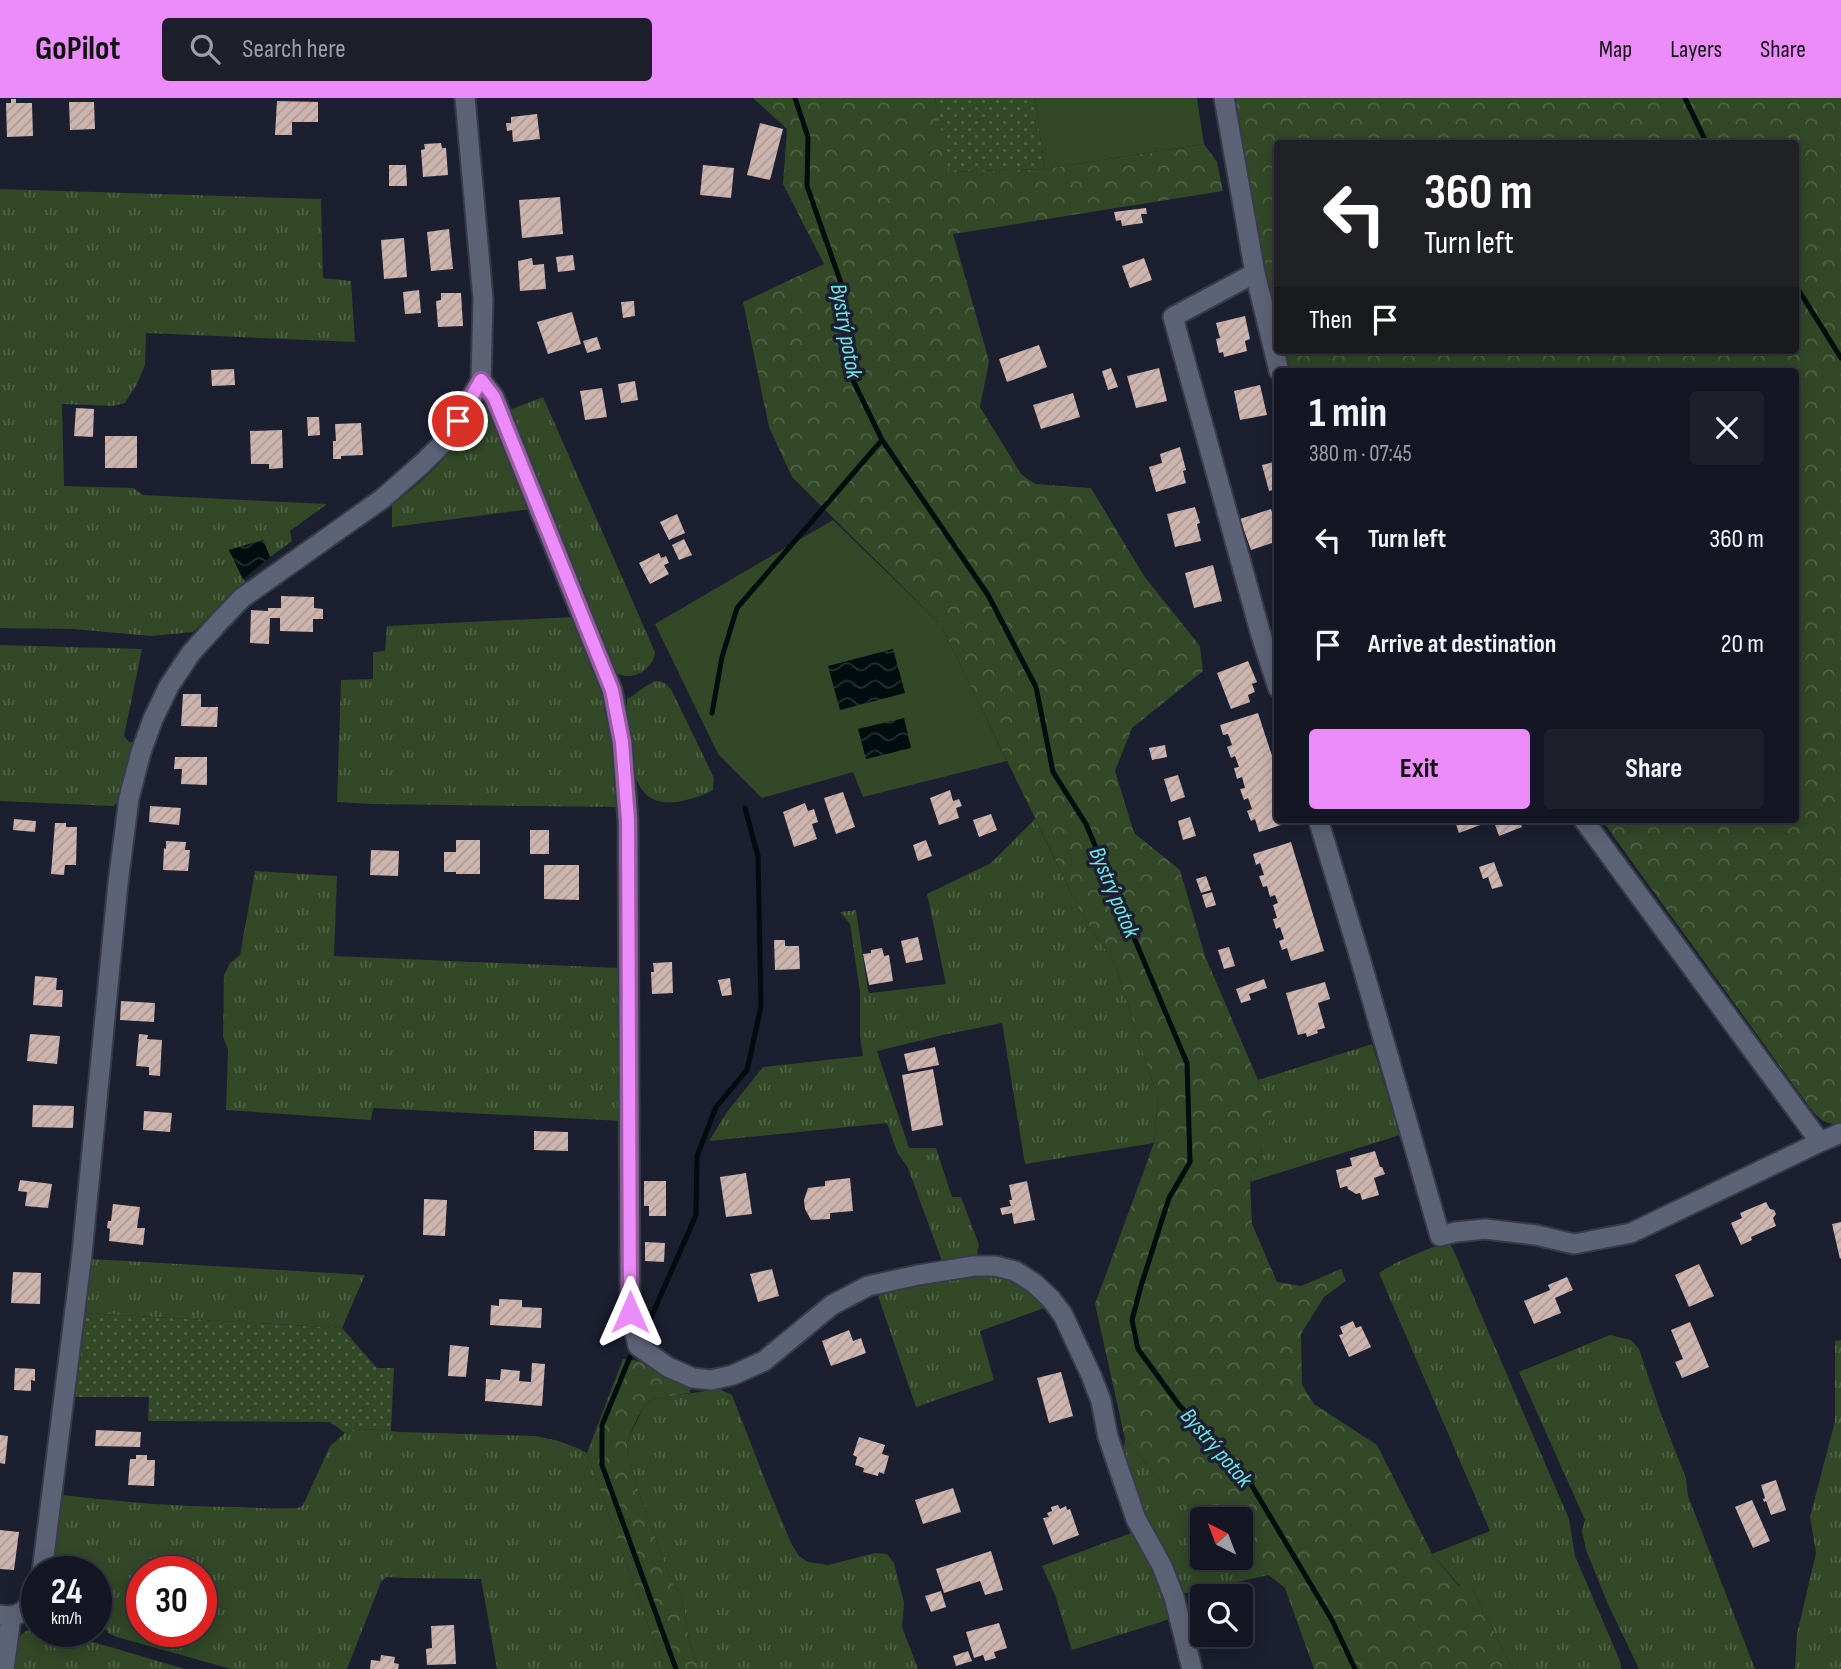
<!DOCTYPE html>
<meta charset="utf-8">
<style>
body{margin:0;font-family:"Sofia Sans Condensed",sans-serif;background:#1d202b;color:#f1f3f6;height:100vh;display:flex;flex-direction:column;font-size:26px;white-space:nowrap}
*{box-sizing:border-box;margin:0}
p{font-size:23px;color:#9d9fa6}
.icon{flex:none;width:38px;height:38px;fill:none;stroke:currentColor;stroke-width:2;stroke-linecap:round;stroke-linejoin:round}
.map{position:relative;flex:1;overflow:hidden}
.side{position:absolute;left:1274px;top:270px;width:525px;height:455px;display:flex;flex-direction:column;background:#141723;border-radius:7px;box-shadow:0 4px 18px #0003,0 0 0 2px #333641}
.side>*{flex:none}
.banner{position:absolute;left:1274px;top:42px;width:525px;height:214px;border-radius:7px;box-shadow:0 4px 18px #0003,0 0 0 2px #333641;background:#202124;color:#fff;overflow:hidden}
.needle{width:46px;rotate:318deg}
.buttons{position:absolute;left:1190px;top:1409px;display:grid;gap:14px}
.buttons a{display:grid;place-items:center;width:63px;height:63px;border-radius:7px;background:#141723;box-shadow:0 4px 18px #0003,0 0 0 2px #333641;font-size:35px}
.speed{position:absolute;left:21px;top:1458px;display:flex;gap:14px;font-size:35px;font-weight:700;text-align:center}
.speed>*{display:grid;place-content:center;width:91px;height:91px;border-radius:50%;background:#141723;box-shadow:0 4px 18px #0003,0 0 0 2px #333641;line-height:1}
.speed small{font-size:18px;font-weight:400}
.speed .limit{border:10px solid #d22;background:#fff;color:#111}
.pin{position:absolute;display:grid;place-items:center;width:60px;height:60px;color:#fff;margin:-30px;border:4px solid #fff;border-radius:50%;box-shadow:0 2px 7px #0007}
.me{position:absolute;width:77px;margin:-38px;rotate:0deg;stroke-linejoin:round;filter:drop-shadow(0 0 5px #0008)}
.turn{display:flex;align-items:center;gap:24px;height:147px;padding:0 35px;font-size:32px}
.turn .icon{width:91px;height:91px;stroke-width:2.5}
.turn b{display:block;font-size:49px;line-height:60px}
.then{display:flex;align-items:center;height:66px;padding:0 35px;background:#0003;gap:14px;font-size:26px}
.round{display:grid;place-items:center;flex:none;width:74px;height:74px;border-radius:7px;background:#1d202b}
.head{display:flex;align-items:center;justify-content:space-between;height:119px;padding:0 35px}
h1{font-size:42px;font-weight:700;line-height:52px}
.button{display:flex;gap:14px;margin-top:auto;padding:14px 35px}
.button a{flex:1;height:80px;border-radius:7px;background:#ec8cfa;color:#111;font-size:28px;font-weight:700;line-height:80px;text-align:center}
.button a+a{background:#1d202b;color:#f1f3f6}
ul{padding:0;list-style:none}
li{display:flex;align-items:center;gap:21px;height:105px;padding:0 35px}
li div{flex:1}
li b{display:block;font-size:26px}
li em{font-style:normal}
header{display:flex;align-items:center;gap:42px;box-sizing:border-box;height:98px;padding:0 35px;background:#ec8cfa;color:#111}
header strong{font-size:33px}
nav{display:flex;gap:38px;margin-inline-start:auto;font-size:24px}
.search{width:490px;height:63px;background:#1d202b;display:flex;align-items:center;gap:18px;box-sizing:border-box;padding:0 24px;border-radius:7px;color:#9d9fa6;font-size:26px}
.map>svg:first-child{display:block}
</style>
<header>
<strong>GoPilot</strong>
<div class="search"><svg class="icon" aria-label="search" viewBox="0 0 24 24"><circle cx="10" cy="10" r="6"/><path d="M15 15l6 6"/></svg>Search here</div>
<nav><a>Map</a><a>Layers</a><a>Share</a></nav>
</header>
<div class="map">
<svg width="1841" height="1571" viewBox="0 0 1841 1571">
<defs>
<pattern id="grass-tufts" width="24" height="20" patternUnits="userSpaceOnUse" patternTransform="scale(1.75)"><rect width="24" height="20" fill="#324827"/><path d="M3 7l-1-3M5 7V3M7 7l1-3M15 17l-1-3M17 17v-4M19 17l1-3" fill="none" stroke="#506347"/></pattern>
<pattern id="forest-crowns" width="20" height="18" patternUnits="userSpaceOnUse" patternTransform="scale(1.75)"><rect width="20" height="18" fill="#324827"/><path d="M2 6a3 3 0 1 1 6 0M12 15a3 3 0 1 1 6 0" fill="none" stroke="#506347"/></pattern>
<pattern id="garden-dots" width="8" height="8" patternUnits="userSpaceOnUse" patternTransform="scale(1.75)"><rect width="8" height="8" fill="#324827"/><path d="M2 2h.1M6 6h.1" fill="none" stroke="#506347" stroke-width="1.8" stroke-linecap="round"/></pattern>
<pattern id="water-waves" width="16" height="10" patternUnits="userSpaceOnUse" patternTransform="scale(1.75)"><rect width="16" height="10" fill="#000c0d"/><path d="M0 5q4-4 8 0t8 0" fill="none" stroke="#253031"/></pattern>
<pattern id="building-hatch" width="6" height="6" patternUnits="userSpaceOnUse" patternTransform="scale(1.75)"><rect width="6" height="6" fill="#ceb4ae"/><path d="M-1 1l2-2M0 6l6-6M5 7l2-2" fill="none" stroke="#ac9995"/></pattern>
</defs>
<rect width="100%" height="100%" fill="#1b1f2f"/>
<path fill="url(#grass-tufts)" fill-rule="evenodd" d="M0,91L321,101L323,180L351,183L355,244L146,235L145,267L137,286L125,305L112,308L62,306L64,388L133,390L143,397L327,406L290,433L292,443L270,459L263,442L229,452L245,484L193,534L151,538L74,531L0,530Z
M543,299L655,554C654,572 630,585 615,574L509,312Z
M478,305L488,306L532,411L392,429V406C430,379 460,349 478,305Z
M574,519L603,593L614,654L618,709L372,706L337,704L341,582L373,581V554L385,553L387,528Z
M0,547L142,551L124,638L129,644H137L122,701L113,708L0,703Z
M655,583L663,584L671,591L714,680L713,692C703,698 694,700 682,703C642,711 634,684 630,651C628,634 627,618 627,601C637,596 644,588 655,583Z
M1035,721L1082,817L1115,866L1158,1001L1154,1045L1025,1066L1002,925L943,937L877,953L909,1050H936L952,1099H961L979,1147L977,1157L970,1160L943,1166L908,1070L897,1054L887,1025L709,1043L727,1014L763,969L863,958L860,939V894L850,826L840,814L856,812L868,893L870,895L946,886L927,796L991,765Z
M255,773L337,778L334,858L620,870L622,1023L373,1010L371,1022L226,1012L228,952L223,939L224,877L230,865L240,857Z
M1372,946L1400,1037L1250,1084L1265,1044L1258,982Z
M1448,1144L1453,1151L1569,1421L1575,1458L1620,1563L1621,1571H1513L1471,1488H1460L1432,1456L1490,1433L1379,1175C1400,1161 1424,1152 1448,1144Z
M92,1161L365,1177L342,1230L86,1215Z
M975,1174C1009,1178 1022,1186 1047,1209L980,1233L994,1282L916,1309L878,1198L905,1187Z
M1610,1237L1631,1242L1639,1251L1662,1319L1686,1380L1688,1398L1755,1571H1639L1607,1504L1586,1452L1582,1433L1585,1422L1519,1274Z
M1841,1242V1571H1795L1797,1536L1816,1455L1810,1419L1835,1323V1243Z
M719,1291L732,1297L767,1387L791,1445L799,1458L808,1464L828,1467L875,1455L887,1456L894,1465L904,1505L902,1529L918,1571H699C696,1562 693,1554 690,1545C684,1522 688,1501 671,1483L640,1398L627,1351L629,1339L644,1309L650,1303L658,1300Z
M365,1331L402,1334L535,1338C553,1341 571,1346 587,1355L664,1571H497L481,1481L406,1480L386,1479L381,1484L347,1571H231L117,1539L108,1535L105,1530L96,1528V1474H52L62,1397C121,1404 180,1409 239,1409C259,1410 278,1411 298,1410L302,1408L305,1403L330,1348L345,1335ZM142,1474H201V1533H142Z
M1125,1341L1183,1408L1202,1424V1460H1241V1455L1269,1477L1181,1496L1133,1390L1123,1356Z
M1134,1434L1148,1457L1173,1520L1072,1552L1055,1497L1042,1468Z
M34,1530H37V1533H56L185,1571H12C14,1553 14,1535 34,1530Z"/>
<path fill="url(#forest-crowns)" d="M753,0H935L950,74L1045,71L1204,46L1217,64L1223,93L953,136L989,263L980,309L1021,376L1035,386L1091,390L1144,478L1200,548L1203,573L1132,630L1115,673L1134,735L1180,772L1205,858L1258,982L1259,991L1272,1010L1265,1044L1250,1084L1252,1126L1277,1184L1301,1188L1341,1171L1346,1183L1324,1199L1301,1236L1302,1287L1314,1306L1377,1347L1432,1456L1459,1488H1471L1513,1571H1314L1285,1490L1241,1455V1421H1202V1424L1183,1408L1125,1341L1095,1206L1154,1045L1158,1001L1115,866L1082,817L941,527L792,379L769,329L743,204L824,166L783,86L787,31Z
M1231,0H1841V1024C1829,1029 1821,1022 1813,1014L1601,721H1796V273H1291L1285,252H1796V46H1278L1277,222C1258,148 1244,75 1231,0Z
M623,1261L640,1263L690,1287V1295L658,1300L650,1303L644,1309L637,1321L629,1339L627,1351L640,1398L671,1483C688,1501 684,1522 690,1545C693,1554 696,1562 699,1571H664L587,1355Z"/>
<path fill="#324827" d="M1035,0H1197L1204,46L1045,71Z
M833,422L941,527L1007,663L863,699L853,674L762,700L718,656L655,526Z"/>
<path fill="url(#garden-dots)" d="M935,0H1035L1045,71L949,74Z
M86,1215L342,1230L377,1270H394L391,1333L365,1331L345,1335L330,1324L148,1323L149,1299H75Z"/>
<path fill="url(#water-waves)" d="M263,442L270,459L243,481L229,452Z
M893,551L905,595L840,612L828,568Z
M904,620L911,650L866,661L858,631Z"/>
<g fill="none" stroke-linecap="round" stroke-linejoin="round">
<path stroke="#000c0d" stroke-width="5" d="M795,0L808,39L807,88L842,188L850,276L882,342L988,497L1036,589L1053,674L1086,726L1187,965L1190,1064L1169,1100L1141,1188L1132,1222L1138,1251L1179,1307L1249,1383L1332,1522L1355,1571
M1685,0L1707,46
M1796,188L1841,260
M712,615L722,559L737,510L882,342
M642,1240L696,1117L697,1058L716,1009L747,972L761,909L758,758L745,710
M630,1259L602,1327V1367L676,1571"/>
</g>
<path fill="url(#building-hatch)" d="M11,1H16V5H32L33,38L7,39L6,5H11Z
M277,3L318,4V24H292V37H275Z
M69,4H94L95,31L70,32Z
M537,16L540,41L513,44L512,32L507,33L506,25H511V19Z
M760,25L783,31L770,82L747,77Z
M441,45L442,50H446L448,77L423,79L421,52L425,51L424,46Z
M389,67H406L407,88H389Z
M703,67L734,70L731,100L700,97Z
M560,99L563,136L522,140L519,102Z
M1146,110L1147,116H1141L1143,125L1122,128L1121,122L1116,123L1114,114Z
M449,131L453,171L431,173L427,134Z
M404,140L407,179L384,181L381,142Z
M573,157L575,172L558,174L556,159Z
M532,160L533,167L544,166L546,191L520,193L518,163Z
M1144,160L1152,182L1130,190L1122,168Z
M419,192L421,215L405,216L403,194Z
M441,195H461L463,228L438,229L436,203L441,202Z
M634,203L635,218L623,220L621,204Z
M572,214L581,246L548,256L537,224Z
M1245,218L1250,241L1245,243L1247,253L1224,259L1223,254L1219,255L1216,241L1220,240L1216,225Z
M597,239L601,251L587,255L583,243Z
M1039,247L1047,269L1007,284L999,261Z
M1111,270L1118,289L1108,292L1102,273Z
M1159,270L1167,303L1136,310L1127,278Z
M234,271L235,287L212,288L211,272Z
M635,283L638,302L621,305L618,286Z
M1260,287L1267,317L1240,322L1234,293Z
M602,290L607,319L585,322L580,293Z
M1073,295L1080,319L1041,331L1033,307Z
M76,310L94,311L93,339L74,338Z
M307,319H319L320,337L308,338Z
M361,325L363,357L341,358V361H333V343H336L335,326Z
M282,332L283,370L269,371V366H251L250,333Z
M105,338H137V370H105Z
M1180,349L1186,372L1183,373L1186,385L1156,394L1149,369L1162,365L1160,356Z
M1278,363V391L1269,393L1262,367Z
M1195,409L1200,425L1197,426L1201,443L1175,449L1167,416Z
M1271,411L1273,418L1278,417V443L1251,452L1240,421Z
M677,416L685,435L669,442L660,424Z
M684,441L692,457L679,462L672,447Z
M659,455L661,460L666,458L669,465L664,467L669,476L650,486L639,465Z
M1213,467L1222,503L1194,510L1185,475Z
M281,498L314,499V510L323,511V521H313V534L280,533V520H270L269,546L250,545L251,512L268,513V510H281Z
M1248,563L1257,584L1252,586L1255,594L1248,597L1250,604L1231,611L1217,575Z
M183,596H201V609H218L217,629L181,628Z
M1258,615L1278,676V721L1297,722L1259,734L1255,721L1251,723L1247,713L1252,711L1248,700L1244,702L1240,691L1245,690L1242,679L1237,681L1234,670L1239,669L1235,658L1231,660L1227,649L1232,647L1228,636L1223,637L1220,627Z
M1165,647L1167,659L1152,662L1149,650Z
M175,659H207V687L181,686L182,671H174Z
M1178,677L1185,699L1171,704L1164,681Z
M950,692L953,703L959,701L962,708L956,710L959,720L939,727L930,700Z
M843,694L855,729L836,736L824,700Z
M805,705L808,713L814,711L818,724L812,726L817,741L794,749L783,714Z
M150,708L181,710L179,727L149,724Z
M991,716L997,732L979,739L973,722Z
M1190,719L1196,738L1183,742L1178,723Z
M14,721L36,723L35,734L13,732Z
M1454,721H1482L1483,726L1459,735Z
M1493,721H1519L1522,729L1499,738Z
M55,725H66V729H77L76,767H65L64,777L51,776Z
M530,732H549V756H530Z
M456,742H480V776H456V774H444V754H456Z
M926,742L932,758L918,763L913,747Z
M166,743L186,744L185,752H190L188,773L163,772L164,750L166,751Z
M1291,744L1324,853L1291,863L1287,850L1282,852L1279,843L1284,841L1280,829L1276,831L1273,821L1277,820L1273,807L1278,805L1275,797L1270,799L1267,788L1263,789L1259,778L1264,777L1260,765L1256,767L1253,756Z
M371,752L399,753L398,778L370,777Z
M1494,764L1503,788L1492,791L1488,779L1483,781L1479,769Z
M544,767H579V802L544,801Z
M1206,778L1211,792L1201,795L1196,781Z
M1212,794L1216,807L1206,810L1202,797Z
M918,839L923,862L906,865L901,843Z
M774,842H785V848H799L800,871L775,872Z
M1229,849L1235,868L1224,871L1218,852Z
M882,850L884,858L889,857L893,883L869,887L863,856L871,855V852Z
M672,864L673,895L652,896L651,874H654L653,865Z
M35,878L57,880L56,892H63L62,909L33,907Z
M730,880L732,897L722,898L718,882Z
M1264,881L1267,890L1249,896L1251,902L1241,905L1236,891Z
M1325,884L1330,901L1318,905L1325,930L1317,932L1318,935L1307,939L1306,935L1298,937L1286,895Z
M121,903L155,905L154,924L120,922Z
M30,936L60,938L57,966L27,963Z
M139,936L148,937L147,941L162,942L160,978L149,977V969L136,968Z
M935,949L939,967L908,973L904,956Z
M933,971L943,1027L912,1033L902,977Z
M33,1007L74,1008L73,1030L32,1029Z
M144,1013L172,1015L170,1034L143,1032Z
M534,1033L568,1034V1053L534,1052Z
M1375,1053L1380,1069H1382L1385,1076L1374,1080L1379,1097L1362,1102L1360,1095L1356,1096L1348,1091L1347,1088L1340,1090L1336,1072L1352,1068L1350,1060Z
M746,1075L752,1116L726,1119L720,1079Z
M850,1080L853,1113L830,1115V1121L811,1122L805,1111L804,1102L808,1090L825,1088V1083Z
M20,1082L52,1086L48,1110L25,1108L27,1094L18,1093Z
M644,1083H666V1118H649V1108H644Z
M1027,1083L1035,1122L1014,1126L1012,1115L1002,1117L1000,1110L1011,1108L1009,1102H1012L1009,1087Z
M424,1101L447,1102L445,1138L423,1137Z
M1766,1104L1770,1111L1774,1112L1776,1116L1773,1120L1776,1128L1751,1139L1752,1142L1741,1147L1731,1125L1742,1120L1740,1115Z
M113,1106L140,1109L137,1130H145L143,1147L109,1143L110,1131L107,1130L108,1123H111Z
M1841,1124V1160L1840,1161L1832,1126Z
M645,1144L665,1145L664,1164L645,1163Z
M1699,1166L1714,1198L1689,1209L1675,1177Z
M772,1171L779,1198L758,1204L750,1176Z
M13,1174L41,1175L40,1206L11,1205Z
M1567,1179L1573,1192L1555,1200L1561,1215L1534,1226L1524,1203L1550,1192L1548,1187Z
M499,1201L522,1202V1209L542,1210L541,1230L490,1227L491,1207L499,1208Z
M1353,1223L1356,1230L1361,1228L1371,1249L1349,1259L1339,1237L1343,1236L1340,1229Z
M1690,1224L1709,1269L1682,1280L1675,1264L1683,1261L1671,1232Z
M849,1232L853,1243L861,1240L866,1255L831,1268L822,1243Z
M450,1247L469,1249L466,1279L448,1278Z
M532,1265L545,1266L542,1308L485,1303L486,1281L500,1282L501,1271L520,1273L519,1283L531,1284Z
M15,1270L35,1271V1283L31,1282V1293L14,1292Z
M1061,1274L1073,1318L1049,1325L1037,1280Z
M96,1332L141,1334L140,1349L95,1348Z
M0,1337L8,1338L5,1366L0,1365Z
M859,1339L885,1347L882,1356L889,1358L884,1376L879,1374L878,1378L863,1374L864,1370L855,1367L857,1359L853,1357Z
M136,1357H147V1362H155L154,1388L128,1387L130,1361H136Z
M1776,1382L1786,1412L1771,1417L1766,1403L1764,1404L1763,1401L1765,1400L1761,1387Z
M953,1390L961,1414L923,1426L915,1402Z
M1752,1402L1770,1443L1753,1450L1735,1409Z
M1058,1407L1060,1411L1066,1408L1067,1412L1070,1411L1079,1437L1053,1447L1043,1420L1049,1419L1047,1415L1052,1413L1051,1409Z
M0,1432L19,1434L14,1472L0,1471Z
M991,1453L1003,1492L985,1497L980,1483L944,1495L936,1471Z
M941,1493L946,1509L931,1514L925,1498Z
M1241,1499L1251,1536L1225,1543L1223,1536H1241Z
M999,1525L1007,1550L994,1554L996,1560L985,1563L983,1557L974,1560L966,1534Z
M454,1527L456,1566L427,1567L426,1551L432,1550L431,1528Z
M968,1553L972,1563L956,1568L953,1558Z
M381,1557L395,1559L394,1565L399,1566L398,1571H370L371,1562L380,1563Z"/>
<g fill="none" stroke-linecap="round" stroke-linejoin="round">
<g stroke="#383b49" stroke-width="23">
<path id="minor" d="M1224,0L1255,175L1279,273
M1255,175L1173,219L1261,537L1278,590
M481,282L494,299L612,592L622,644L628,722L630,1214L638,1248L668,1269L693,1280L711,1282L733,1277L764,1263L832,1207L868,1188L918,1177L974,1168H995L1015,1173L1034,1185L1051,1201L1063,1217L1091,1277L1101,1303L1108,1339L1136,1421L1162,1468L1174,1499L1192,1571
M1318,721L1358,853L1440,1138L1456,1134L1485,1131L1536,1137L1574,1146L1631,1135L1820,1044
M1583,721L1820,1044L1841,1035
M42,1474L82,1156L118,785L129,700L141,654L153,621L169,588L191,555L219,524L242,500L382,401L423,365L451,337L481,282L483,201L465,0
M1,1517C21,1521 28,1510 37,1494
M4,1571L11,1519"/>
</g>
<use href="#minor" stroke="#5d6376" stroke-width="19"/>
</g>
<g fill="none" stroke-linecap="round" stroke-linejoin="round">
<g stroke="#995ba2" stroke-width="18">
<path id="route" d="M458,323L481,282L494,299L612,592L622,644L628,722L630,1214"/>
</g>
<use href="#route" stroke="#ec8cfa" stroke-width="12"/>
</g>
<g text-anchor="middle" stroke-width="7" stroke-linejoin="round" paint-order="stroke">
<g font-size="23" font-style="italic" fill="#70e5e9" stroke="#1b1f2f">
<text transform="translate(847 233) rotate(80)" y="8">Bystrý potok</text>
<text transform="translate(1115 794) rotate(67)" y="8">Bystrý potok</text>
<text transform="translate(1217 1349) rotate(49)" y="8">Bystrý potok</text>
</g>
</g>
</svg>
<div class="buttons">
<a><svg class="needle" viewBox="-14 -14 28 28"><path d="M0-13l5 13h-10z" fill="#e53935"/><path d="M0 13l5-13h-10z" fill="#9d9fa6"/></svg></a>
<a><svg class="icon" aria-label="search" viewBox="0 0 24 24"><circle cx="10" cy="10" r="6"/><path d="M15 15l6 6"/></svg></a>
</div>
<div class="speed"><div>24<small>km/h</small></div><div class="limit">30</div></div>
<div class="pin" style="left:458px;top:323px;background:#d93025"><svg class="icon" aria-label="arrive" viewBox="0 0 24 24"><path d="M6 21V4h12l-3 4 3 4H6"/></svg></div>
<svg class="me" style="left:630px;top:1214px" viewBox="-20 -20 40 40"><path d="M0-17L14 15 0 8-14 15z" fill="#ec8cfa" stroke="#fff" stroke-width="4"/></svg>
<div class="banner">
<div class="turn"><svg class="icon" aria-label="left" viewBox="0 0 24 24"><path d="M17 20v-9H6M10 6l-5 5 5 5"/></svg><div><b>360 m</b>Turn left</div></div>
<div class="then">Then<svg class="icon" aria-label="arrive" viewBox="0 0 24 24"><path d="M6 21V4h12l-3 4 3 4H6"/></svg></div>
</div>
<section class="side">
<div class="head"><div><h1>1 min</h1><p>380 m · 07:45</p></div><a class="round"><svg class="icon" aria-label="close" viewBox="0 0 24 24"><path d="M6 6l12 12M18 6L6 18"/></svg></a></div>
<ul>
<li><svg class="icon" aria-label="left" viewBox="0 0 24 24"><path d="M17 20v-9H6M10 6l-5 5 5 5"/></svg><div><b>Turn left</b></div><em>360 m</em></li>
<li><svg class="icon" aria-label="arrive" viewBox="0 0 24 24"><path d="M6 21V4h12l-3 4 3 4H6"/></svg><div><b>Arrive at destination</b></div><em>20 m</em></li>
</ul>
<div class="button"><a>Exit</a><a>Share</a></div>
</section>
</div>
